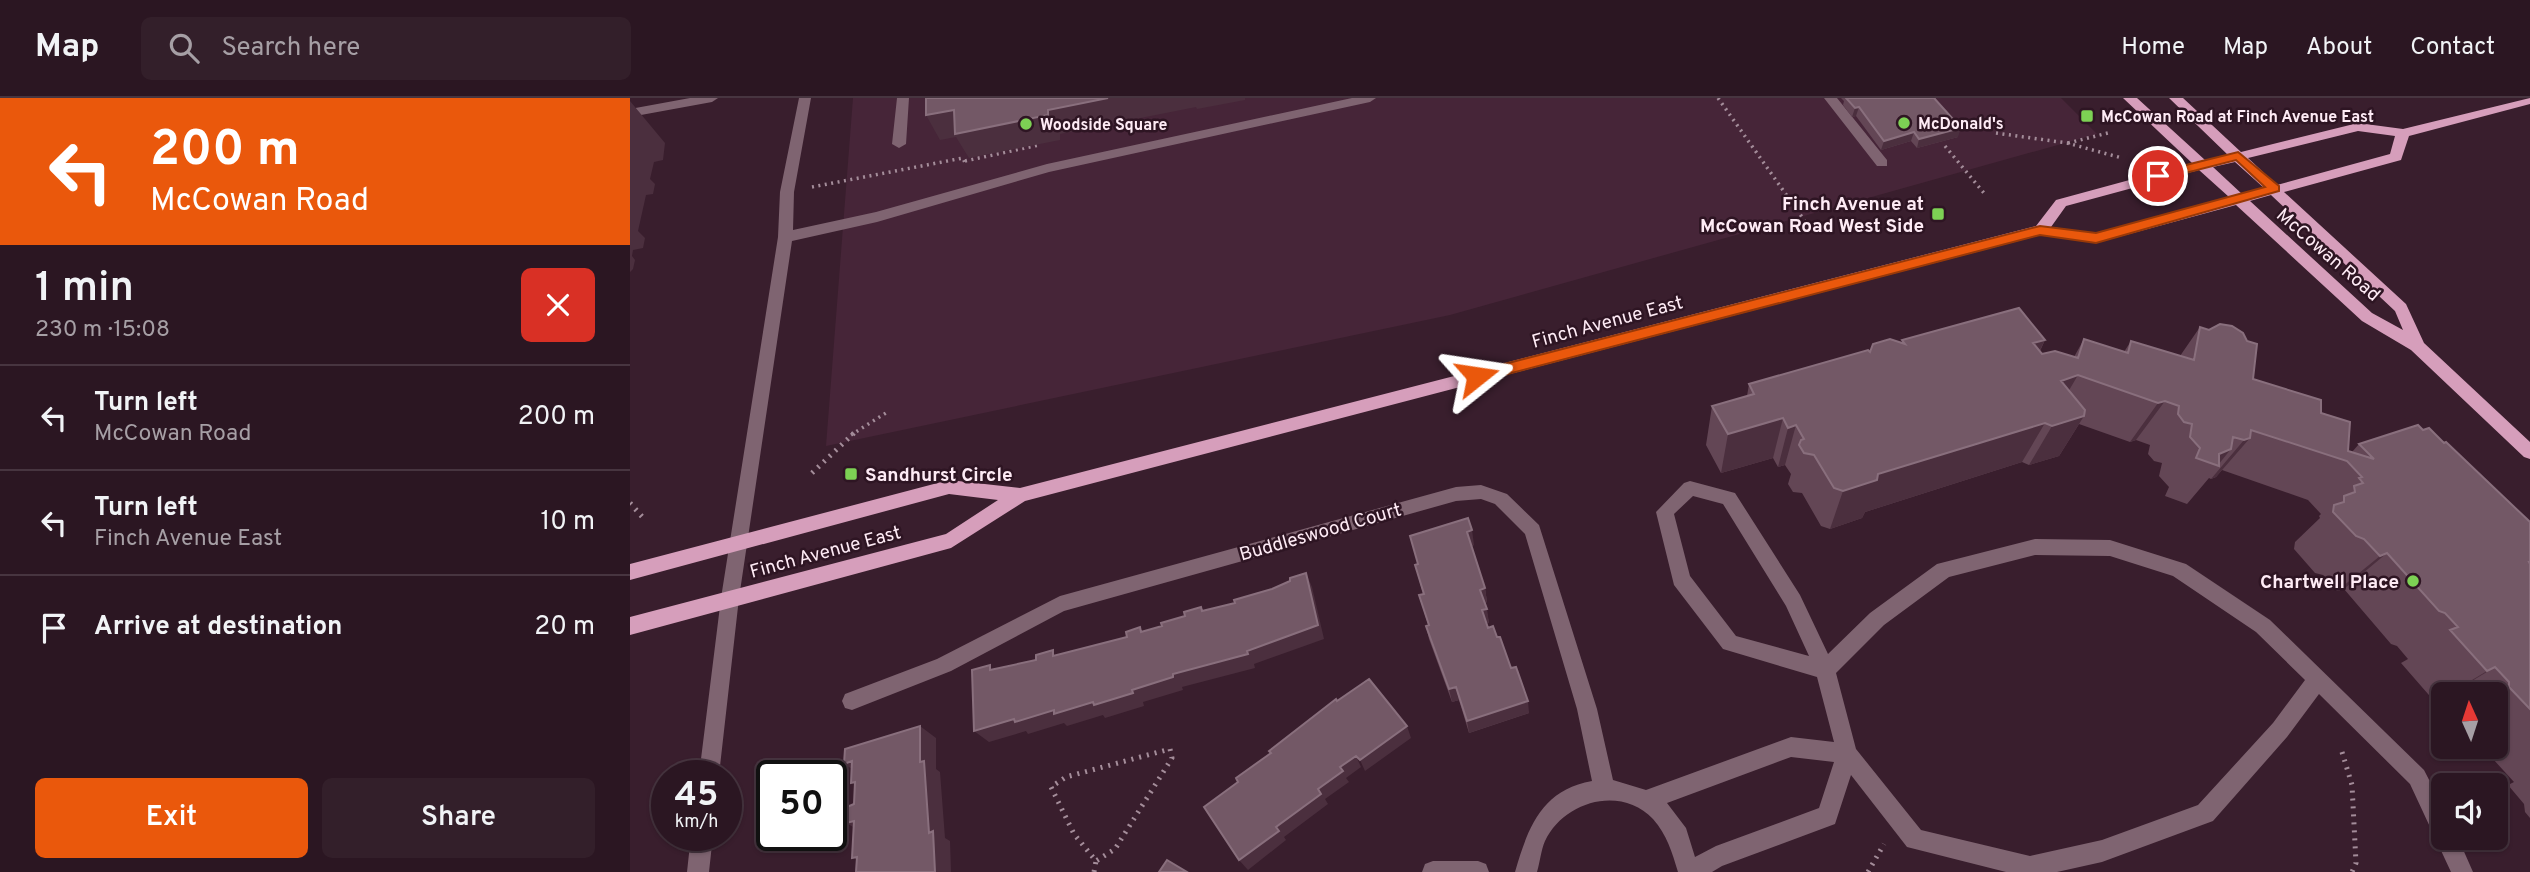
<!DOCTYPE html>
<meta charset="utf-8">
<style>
body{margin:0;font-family:Overpass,sans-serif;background:#331f2a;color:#f1f3f6;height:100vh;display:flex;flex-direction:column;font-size:26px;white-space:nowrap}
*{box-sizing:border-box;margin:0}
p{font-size:23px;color:#a69fa5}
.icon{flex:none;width:38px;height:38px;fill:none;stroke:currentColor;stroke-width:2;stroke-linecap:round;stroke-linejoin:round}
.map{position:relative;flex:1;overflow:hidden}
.panel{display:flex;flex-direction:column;background:#2b1622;width:630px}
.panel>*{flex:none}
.top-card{background:#ea580c;color:#fff;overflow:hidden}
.needle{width:46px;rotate:357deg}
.tools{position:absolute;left:1801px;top:584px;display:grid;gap:14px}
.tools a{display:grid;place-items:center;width:77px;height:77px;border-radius:10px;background:#2b1622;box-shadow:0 2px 5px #0004,0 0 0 2px #473540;font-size:35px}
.speed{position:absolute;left:21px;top:662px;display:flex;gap:14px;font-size:35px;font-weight:700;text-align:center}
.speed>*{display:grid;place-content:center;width:91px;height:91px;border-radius:50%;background:#2b1622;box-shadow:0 2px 5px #0004,0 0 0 2px #473540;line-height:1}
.speed small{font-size:18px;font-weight:400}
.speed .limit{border:4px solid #111;border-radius:10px;background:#fff;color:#111}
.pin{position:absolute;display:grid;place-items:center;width:60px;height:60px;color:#fff;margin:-30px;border:4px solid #fff;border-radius:50%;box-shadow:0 2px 7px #0007}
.me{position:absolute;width:77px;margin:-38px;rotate:75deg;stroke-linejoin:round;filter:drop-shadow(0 0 5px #0008)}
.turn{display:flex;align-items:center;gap:24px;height:147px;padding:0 35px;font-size:32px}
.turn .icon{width:91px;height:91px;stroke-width:2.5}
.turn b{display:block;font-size:49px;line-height:60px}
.round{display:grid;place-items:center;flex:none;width:74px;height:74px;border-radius:10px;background:#331f2a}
.overview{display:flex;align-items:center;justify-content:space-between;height:119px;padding:0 35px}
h1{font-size:42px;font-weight:600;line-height:52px}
.primary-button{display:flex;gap:14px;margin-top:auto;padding:14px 35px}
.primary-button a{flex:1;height:80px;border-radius:10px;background:#ea580c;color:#fff;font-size:28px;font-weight:600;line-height:80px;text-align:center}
.primary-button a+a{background:#331f2a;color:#f1f3f6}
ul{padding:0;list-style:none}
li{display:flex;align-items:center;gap:21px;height:105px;padding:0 35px;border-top:2px solid #473540}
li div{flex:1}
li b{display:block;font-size:26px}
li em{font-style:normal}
header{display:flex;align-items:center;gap:42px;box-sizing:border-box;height:98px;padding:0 35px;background:#2b1622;border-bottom:2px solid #473540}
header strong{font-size:33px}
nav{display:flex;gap:38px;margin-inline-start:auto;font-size:24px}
.search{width:490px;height:63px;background:#331f2a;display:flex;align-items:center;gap:18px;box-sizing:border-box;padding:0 24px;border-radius:10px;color:#a69fa5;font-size:26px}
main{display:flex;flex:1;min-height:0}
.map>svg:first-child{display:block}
</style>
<header>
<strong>Map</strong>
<div class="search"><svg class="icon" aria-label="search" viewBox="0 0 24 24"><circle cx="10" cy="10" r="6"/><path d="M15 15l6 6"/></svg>Search here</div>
<nav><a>Home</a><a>Map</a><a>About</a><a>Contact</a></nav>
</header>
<main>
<section class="panel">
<div class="top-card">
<div class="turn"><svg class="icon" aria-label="left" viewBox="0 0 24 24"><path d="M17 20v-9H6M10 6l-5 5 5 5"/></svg><div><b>200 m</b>McCowan Road</div></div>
</div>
<div class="overview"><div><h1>1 min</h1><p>230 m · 15:08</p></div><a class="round" style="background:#d93025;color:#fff"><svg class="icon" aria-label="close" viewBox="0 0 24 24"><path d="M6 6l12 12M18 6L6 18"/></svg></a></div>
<ul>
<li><svg class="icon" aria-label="left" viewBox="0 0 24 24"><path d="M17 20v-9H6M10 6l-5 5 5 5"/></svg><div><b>Turn left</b><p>McCowan Road</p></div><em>200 m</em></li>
<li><svg class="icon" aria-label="left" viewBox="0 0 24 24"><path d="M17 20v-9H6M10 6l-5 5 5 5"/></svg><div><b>Turn left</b><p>Finch Avenue East</p></div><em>10 m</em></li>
<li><svg class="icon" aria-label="arrive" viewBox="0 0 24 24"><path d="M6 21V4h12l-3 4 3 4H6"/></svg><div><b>Arrive at destination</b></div><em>20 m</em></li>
</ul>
<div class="primary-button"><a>Exit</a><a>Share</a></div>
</section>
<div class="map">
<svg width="1900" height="774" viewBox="0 0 1900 774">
<rect width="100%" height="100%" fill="#391e2d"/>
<path fill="#462538" d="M223,0H1431L1467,36L820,217L196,348Z"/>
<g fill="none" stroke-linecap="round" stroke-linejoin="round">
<path stroke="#a48d9a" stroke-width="3.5" stroke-dasharray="2 4.5" stroke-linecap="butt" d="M1088,0L1179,129
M1366,35L1437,45L1492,60
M1438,45L1482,34
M1315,48L1354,95
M335,63L409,47
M182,89L333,60L335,65
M221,337L259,313"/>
<path stroke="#a48d9a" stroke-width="5" stroke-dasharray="2 6" stroke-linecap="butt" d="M182,375L224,335
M0,405L15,422
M540,651L542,660L485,751L466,763L444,736L421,689L436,679Z
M1712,654L1722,687L1726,765L1722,774
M464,774L466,763
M1238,774L1254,746"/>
<path fill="#7f6471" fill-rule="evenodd" d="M60,0H88L82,4L0,19V11Z
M169,0H181L164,94L163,132L246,114L417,66L722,0H746L740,4L419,74L247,124L162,143L109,500L89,677H69L91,500L148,139L150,94Z
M267,0H279L276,46L269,50L262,46Z
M1194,0H1207L1257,62V68H1247Z
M1060,383L1105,395L1170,497L1198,556L1240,515L1307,466L1405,441L1480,442L1556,466L1640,522L1794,672L1813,709V740H1828L1843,774H1821L1780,686L1689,596L1657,639L1583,723L1472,764L1427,774H1376L1277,749L1221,677L1205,726L1092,768L1082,774H1048C1042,754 1037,737 1023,721C991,687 934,703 915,743C911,752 910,764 907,774H885C898,730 911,692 962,683L947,611L895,436L865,406L851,401L826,403L434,513L321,573L222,612L215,610L212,603L215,596L307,561L430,498L826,389L851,387L877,396L909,427L967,611L983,682L1016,692L1161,639L1204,644L1187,579L1093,551L1044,487L1026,414L1054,385ZM1063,398L1093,406L1156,508L1179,558L1106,538L1060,478L1044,416ZM1405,457L1480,458L1543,478L1626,534L1675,582L1643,625L1568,707L1472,742L1400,758L1291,732L1226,651L1206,575L1254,527L1319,479ZM1161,659L1204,664L1189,710L1086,748L1065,759L1056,730L1037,705Z
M61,737H83L79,774H57Z
M803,763H848L856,766L859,774H792L795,766Z"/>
<path fill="#d69ebb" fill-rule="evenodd" d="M1493,0H1507L1575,62L1598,57L1539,0H1553L1611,54L1728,25L1773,31L1900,0V6L1779,38L1771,62L1654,94L1776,206L1794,245L1900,344V361L1894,359L1781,252L1732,223L1606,107L1466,145L1411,137L395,403L321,450L0,537V519L316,436L368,402L319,396L0,482V466L319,382L390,390L1406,128L1426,102L1562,65ZM1728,33L1765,38L1760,56L1647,87L1618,60ZM1605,64L1634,90L1612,96L1583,69ZM1569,72L1599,99L1466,135L1421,129L1436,108ZM1641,97L1765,213L1773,232L1742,215L1620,103Z"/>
</g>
<path fill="#634655" d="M1211,0H1306V2L1328,39L1287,50L1281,43L1251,52L1226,18L1222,19L1213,7L1214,3Z
M1570,229L1623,281L1691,315L1718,353L1722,354L1729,346L1793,332L1814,345L1900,424V720L1895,714L1894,706L1878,687L1884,684L1852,649H1866V597H1813V601L1805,604L1771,565L1778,561L1767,548L1761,546L1714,491L1707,493L1693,477L1685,475L1664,451L1665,444L1690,420L1689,418L1691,416L1678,402L1592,372L1586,379L1581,381L1579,380L1557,406L1535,398L1539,389L1529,378L1532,365L1524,363L1518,356L1520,347L1506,342L1500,344L1449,326L1429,358L1399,367L1392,364L1235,414L1232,420L1200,431L1191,428L1172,395L1163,394L1158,386L1161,376L1155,367L1148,369L1143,360L1091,375L1076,347L1082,308L1117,298L1119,286L1240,254L1272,245V242H1415L1410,253L1412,256L1444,259L1454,241L1494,254L1501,243L1550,258Z
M780,438L844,447L841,448L855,490L857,504L855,505L859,525H857L858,530L867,539L899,615L839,635L829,602L822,604L799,541L796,528L798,527L789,497L793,496L785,467L788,466Z"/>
<path fill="#4b2f3e" d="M478,0H615V2L567,11L566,9L430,36V42L339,60L326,39L310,42L296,17L324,12H418Z
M0,3L35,45L33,62L24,64L20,81L25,86L23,96L16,97L8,133L15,140L13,150L3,152L2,158L5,162L3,171L0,174Z
M1229,9L1226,18L1222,19L1225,10Z
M1331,30L1328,39L1287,50L1289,41Z
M1284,34L1281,43L1251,52L1254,43Z
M1415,242L1394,283L1403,245Z
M1448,277L1424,318L1431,283Z
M1535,303L1506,342L1500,344L1528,305Z
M1454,318L1429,358L1399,367L1422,328Z
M1153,320L1143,360L1091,375L1098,336Z
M1415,325L1392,364L1235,414L1232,420L1200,431L1213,393L1248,376Z
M1166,327L1155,367L1148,369L1158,330Z
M1620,340L1586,379L1581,381L1614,342Z
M1601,351L1588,367L1589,356Z
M842,432L844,447L839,448L837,434Z
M1757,455L1714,491L1707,493L1750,458Z
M676,475L682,489L694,541L624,566L625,570L552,589L553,592L513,604L514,608L475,620L473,617L437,628L434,625L398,636L396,633L359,644L344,633L384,621L424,612L502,592L543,576L617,553Z
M855,490L857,504L852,505L850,492Z
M857,511L859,525L854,526L852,512Z
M1865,569L1819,597H1817L1857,573Z
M826,589L829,602L822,604L819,591Z
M898,603L899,615L839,635L837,623Z
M290,628L306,640V671L310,674L315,740L320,743L321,774H305L299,735L290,664Z
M777,628L781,640L735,673L730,662Z
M726,658L731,669L716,680L719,684L695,701L698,706L654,739L656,742L618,772L609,762L688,691L710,669Z
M222,663L232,677L214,666Z
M224,723L234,735L216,725Z"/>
<path fill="#735866" stroke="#896f7d" stroke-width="2" d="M296,0H478L418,12V17L325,36L324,12L296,17Z
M1216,0H1304L1331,30L1289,41L1284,34L1254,43L1229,9L1225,10Z
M1389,210L1415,242L1403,245L1412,256L1425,253L1448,260L1454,241L1498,255L1501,243L1564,262L1570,229L1579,232L1590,226L1602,228L1613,235L1617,243L1627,246L1623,281L1691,302V315L1720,324L1718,353L1744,361L1729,346L1788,327L1793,332L1799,330L1814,345L1816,344L1900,424V464H1899L1900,466V611L1879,589V584L1865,569L1857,573L1820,532L1828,529L1815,515L1809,513L1757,455L1750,458L1734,441L1726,438L1703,414L1704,407L1714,404V398L1725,394L1724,388L1733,385L1729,380L1732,379L1717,363L1621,332L1620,340L1614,342L1603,339L1601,351L1589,356V368L1566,360L1570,350L1560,339L1562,326L1554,324L1548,316L1549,308L1535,303L1528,305L1448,277L1431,283L1455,312L1454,318L1422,328L1415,325L1248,376L1247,382L1213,393L1204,390L1184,357L1174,355L1169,347L1171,342L1174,341L1166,327L1158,330L1153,320L1098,336L1082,308L1124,296L1119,286L1238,252L1240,254L1243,246L1260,241L1275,246L1272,242Z
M838,420L842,432L837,434L855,490L850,492L857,511L852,512L858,530L863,528L867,539H870L881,570L886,569L898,603L837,623L826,589L819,591L796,528L799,527L789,497L794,496L785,467L788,466L780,438Z
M676,475L688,527L617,553L618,556L543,576V579L502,592L503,595L464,607L463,604L424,616V612L385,624L384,621L344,633L342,572L360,567V572L406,562V557L423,552V558L497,539L496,534L510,529L511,534L532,528L531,525L555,518L554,514L571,509L572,513L605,505L604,502L642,491L660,483V480Z
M739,581L777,628L730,662L726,658L710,669L713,673L688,691L691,696L646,729L649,733L609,762L574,709L608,684L606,680L641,655L639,653L706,601L707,603Z
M290,628V664L294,663L299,735L303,733L305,774H226L227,759L222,760L224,723L216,725L217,709L224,706L225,684L221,685L222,663L214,666L215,651Z
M537,762L557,774H529Z"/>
<path fill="#ea580c" stroke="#983908" stroke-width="2" d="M1608,54L1649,88V93L1466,145L1410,137L847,284L839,278L847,273L1410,128L1466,135L1635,89L1606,62L1528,82L1522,78L1524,75Z"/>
<g fill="#7dd154" stroke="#2e1523" stroke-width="2.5">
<rect x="1450" y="11" width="14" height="14" rx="3.5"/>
<circle cx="1274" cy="25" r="7"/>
<circle cx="396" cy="26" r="7"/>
<rect x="1301" y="109" width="14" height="14" rx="3.5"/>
<rect x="214" y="369" width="14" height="14" rx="3.5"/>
<circle cx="1783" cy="483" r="7"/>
</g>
<g text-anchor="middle" stroke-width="5" stroke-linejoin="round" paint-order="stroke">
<g font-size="16" font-weight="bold" fill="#feebf5" stroke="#2e1523" text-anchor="start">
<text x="1471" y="24">McCowan Road at Finch Avenue East</text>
<text x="1288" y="31">McDonald's</text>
<text x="410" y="32">Woodside Square</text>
</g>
<g font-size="19" font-weight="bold" fill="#feebf5" stroke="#2e1523" text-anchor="end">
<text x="1294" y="112">Finch Avenue at<tspan x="1294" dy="22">McCowan Road West Side</tspan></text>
<text x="235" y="383" text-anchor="start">Sandhurst Circle</text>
<text x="1769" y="490">Chartwell Place</text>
</g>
<g font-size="19" fill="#feebf5" stroke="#2e1523">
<text transform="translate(1699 156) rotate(41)" y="7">McCowan Road</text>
<text transform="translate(977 223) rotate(-15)" y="7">Finch Avenue East</text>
<text transform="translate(690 433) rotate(-16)" y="7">Buddleswood Court</text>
<text transform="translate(195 453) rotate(-15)" y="7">Finch Avenue East</text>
</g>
</g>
</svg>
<div class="tools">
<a><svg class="needle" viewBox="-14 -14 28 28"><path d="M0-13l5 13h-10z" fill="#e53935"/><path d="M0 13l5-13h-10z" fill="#a69fa5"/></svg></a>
<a><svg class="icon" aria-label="sound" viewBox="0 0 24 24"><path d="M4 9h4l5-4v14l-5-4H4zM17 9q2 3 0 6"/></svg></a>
</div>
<div class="speed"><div>45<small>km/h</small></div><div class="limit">50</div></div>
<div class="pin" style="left:1528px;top:78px;background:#d93025"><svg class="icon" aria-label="arrive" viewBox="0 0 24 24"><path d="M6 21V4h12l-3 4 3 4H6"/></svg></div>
<svg class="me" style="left:847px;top:278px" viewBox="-20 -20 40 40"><path d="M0-17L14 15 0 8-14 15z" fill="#ea580c" stroke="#fff" stroke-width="4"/></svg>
</div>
</main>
